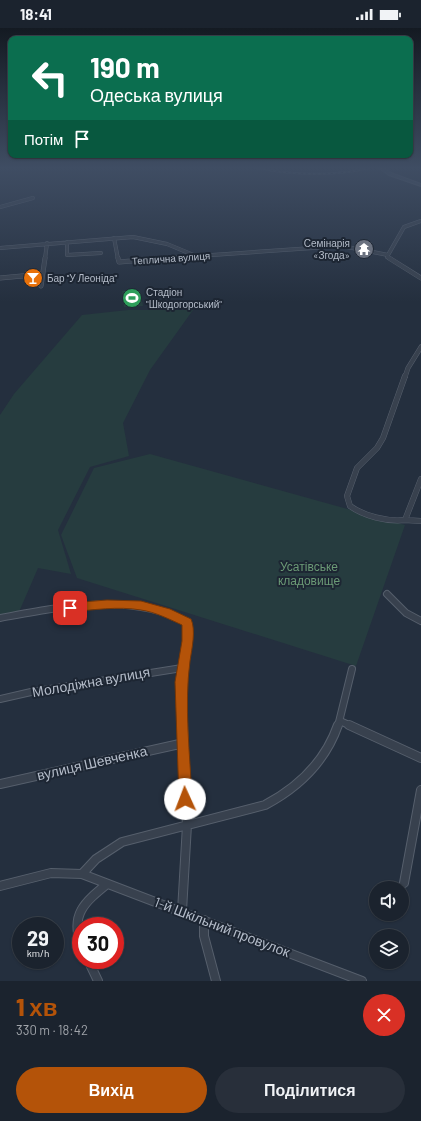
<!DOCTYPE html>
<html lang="uk">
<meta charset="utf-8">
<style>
body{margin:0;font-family:Barlow,sans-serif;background:#282f3a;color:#f1f3f6;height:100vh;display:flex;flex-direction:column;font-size:15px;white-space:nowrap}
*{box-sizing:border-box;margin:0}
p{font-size:13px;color:#a0a4aa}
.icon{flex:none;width:22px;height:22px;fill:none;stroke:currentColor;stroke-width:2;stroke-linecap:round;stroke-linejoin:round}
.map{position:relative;height:953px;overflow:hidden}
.side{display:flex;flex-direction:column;background:#1b232e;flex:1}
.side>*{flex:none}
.top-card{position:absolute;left:8px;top:8px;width:405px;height:122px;border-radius:8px;box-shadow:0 1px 3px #0004,0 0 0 1px #39404a;background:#0b6e4f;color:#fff;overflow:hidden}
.tools{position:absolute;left:369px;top:853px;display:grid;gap:8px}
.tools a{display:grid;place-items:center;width:40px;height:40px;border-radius:50%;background:#1b232e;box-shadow:0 1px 3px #0004,0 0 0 1px #39404a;font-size:20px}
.speed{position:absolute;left:12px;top:889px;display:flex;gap:8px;font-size:20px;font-weight:700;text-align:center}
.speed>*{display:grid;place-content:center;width:52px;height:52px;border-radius:50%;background:#1b232e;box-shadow:0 1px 3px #0004,0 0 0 1px #39404a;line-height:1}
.speed small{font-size:10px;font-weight:400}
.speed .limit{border:6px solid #d22;background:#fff;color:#111}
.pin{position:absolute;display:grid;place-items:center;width:34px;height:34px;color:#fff;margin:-17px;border-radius:8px;box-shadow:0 2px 6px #0006}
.me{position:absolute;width:44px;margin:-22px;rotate:358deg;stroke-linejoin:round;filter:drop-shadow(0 0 3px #0008)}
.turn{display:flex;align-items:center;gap:14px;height:84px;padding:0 16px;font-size:18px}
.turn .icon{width:52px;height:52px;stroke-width:2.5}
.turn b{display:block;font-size:28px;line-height:34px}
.then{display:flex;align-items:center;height:38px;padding:0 16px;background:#0003;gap:8px;font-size:15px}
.round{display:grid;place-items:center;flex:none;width:42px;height:42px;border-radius:21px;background:#282f3a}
.summary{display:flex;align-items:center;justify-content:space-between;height:68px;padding:0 16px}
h1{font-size:24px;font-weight:800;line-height:30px;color:#b45309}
.primary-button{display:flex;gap:8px;margin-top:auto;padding:8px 16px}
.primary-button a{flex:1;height:46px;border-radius:24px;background:#b45309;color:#fff;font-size:16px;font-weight:800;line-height:46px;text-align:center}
.primary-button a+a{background:#282f3a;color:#f1f3f6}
.status{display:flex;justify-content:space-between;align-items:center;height:28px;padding:0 20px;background:#1b232e;direction:ltr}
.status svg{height:11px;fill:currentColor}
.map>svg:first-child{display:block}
</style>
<div class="status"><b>18:41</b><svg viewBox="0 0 49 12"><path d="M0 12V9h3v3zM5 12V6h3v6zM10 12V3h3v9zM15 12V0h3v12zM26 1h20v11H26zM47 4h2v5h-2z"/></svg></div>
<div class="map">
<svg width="421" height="953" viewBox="0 0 421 953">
<rect width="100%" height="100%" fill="#242f3e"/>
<path fill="#263c3f" d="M122,263H140L143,278L124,279Z
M128,282H193L150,342L123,395L129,428L90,439L58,502L71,546L38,540L19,584L0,587V387L14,366L82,287Z
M150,426L405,497L356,638L77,550L61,507L94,440Z"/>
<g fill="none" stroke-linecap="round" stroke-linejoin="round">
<g stroke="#565f6c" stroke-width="4">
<path id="street-far4" d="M0,179L33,170
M114,210L118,231
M67,214V227L101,225
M0,220L133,209L167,216L196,228
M388,227L387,229L391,231
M45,231L47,215
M154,231L342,218L388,227L404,199L421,193"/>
</g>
<g stroke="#565f6c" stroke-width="5">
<path id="street-far3" d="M118,230L119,234L168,230
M389,230L421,250
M0,250L33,247
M41,258L45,230
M405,349L408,340L421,319"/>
</g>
<g stroke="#565f6c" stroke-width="6">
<path id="street-far2" d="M421,451L405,492L421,493
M405,492C387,494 364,488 350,478L347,468L357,440L377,420L383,410L405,348"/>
</g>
<g stroke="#565f6c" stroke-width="8">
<path id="street-far1" d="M387,566L406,585L421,593
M0,590C61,579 130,564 187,594V613L181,654L183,698
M0,671L31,664L182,640
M340,693L351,698
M338,698L352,641"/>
</g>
<g stroke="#565f6c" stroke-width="10">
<path id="street" d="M349,697L421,730
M0,756L184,715
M82,846L96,831L122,814L265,777C299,759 325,734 338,697
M404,855L421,762
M0,858L51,845L82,846L362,953
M182,883L187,797L183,697
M204,892V908L216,953
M81,917C70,886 85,874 107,856
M88,932L98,953"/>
</g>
<g stroke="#565f6c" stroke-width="2">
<path id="secondary" d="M379,140H384L391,145L421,156V158L389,147Z"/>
</g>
<use href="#street-far4" stroke="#38414e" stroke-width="3"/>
<use href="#street-far3" stroke="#38414e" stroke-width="4"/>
<use href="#street-far2" stroke="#38414e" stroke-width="5"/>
<use href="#street-far1" stroke="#38414e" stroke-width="6"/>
<use href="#street" stroke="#38414e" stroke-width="8"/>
<use href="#secondary" fill="#465061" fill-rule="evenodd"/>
<g stroke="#5a6575" stroke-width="2">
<path id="rail" d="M256,140C294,147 331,149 369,140"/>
</g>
<use href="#rail" stroke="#1d2633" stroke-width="1" stroke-dasharray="2.5" stroke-linecap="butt"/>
</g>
<path fill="#3b4654" d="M37,246L38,253H28L27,249Z"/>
<path fill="#455162" stroke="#303945" d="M37,246V248L27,249V247Z"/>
<linearGradient id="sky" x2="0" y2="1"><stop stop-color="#141a22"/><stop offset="0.51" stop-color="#3f4d63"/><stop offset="1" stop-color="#3f4d63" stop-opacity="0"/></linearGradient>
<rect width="421" height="274" fill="url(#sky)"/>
<path fill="#b45309" stroke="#753606" d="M107,572L141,573L170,581L191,591C196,602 192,620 190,633C184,678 190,726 192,771L190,776L185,778L181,776L179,771L175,654L182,613V597C169,591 155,584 141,582C118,578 93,582 70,584L67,583L65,580L67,576L70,575Z"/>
<defs>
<g id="temple-disc" transform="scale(1)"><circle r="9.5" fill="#6b7280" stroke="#1d2633"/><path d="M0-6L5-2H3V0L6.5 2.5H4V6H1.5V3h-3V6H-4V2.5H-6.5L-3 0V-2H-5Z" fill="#fff"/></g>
<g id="bar-disc" transform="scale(1)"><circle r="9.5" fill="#e8710a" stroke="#1d2633"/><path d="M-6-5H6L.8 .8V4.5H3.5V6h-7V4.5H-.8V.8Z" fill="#fff"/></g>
<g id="stadium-disc" transform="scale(1)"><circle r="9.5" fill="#2e9e5b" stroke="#1d2633"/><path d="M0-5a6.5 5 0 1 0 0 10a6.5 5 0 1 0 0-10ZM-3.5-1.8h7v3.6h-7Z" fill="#fff"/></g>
</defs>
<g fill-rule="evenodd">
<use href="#temple-disc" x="364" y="221"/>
<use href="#bar-disc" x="33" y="250"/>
<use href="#stadium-disc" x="132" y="270"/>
</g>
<g text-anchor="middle" stroke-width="4" stroke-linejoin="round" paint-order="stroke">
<g font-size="10" fill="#b4bcc9" stroke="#1d2633" text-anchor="start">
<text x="350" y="219" text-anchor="end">Семінарія<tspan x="350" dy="12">«Згода»</tspan></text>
<text x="47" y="254">Бар "У Леоніда"</text>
<text x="146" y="268">Стадіон<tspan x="146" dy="12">"Шкодогорський"</tspan></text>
</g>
<g font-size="10" fill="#b4bcc9" stroke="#1d2633">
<text transform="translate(171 230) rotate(-4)" y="4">Теплична вулиця</text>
</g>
<g font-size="12" fill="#6b9a76" stroke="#1d2633">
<text x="309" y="543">Усатівське<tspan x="309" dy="14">кладовище</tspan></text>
</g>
<g font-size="14" fill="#b4bcc9" stroke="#1d2633">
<text transform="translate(91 654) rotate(-10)" y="5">Молодіжна вулиця</text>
<text transform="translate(92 735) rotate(-13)" y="5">вулиця Шевченка</text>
<text transform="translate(222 899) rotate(21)" y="5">1-й Шкільний провулок</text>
</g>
</g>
</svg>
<div class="tools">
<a><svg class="icon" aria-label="sound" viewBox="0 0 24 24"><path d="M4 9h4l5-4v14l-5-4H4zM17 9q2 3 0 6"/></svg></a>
<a><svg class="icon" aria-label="layers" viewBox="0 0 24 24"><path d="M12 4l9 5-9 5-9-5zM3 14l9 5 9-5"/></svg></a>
</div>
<div class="speed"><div>29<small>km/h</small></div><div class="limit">30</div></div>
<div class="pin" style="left:70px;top:580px;background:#d93025"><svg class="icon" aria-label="arrive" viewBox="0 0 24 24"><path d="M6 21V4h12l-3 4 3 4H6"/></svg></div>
<svg class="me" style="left:185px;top:771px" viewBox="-20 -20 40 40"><circle r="19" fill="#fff"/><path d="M0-13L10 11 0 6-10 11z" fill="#b45309"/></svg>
<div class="top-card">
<div class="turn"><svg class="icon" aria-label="left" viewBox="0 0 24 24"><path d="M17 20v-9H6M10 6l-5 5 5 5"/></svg><div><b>190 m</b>Одеська вулиця</div></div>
<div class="then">Потім<svg class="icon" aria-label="arrive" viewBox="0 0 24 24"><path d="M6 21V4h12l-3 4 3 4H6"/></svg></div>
</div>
</div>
<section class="side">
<div class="summary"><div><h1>1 хв</h1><p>330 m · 18:42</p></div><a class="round" style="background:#d93025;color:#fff"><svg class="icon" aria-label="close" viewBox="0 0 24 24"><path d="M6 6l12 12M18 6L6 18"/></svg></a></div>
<div class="primary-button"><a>Вихід</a><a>Поділитися</a></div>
</section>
